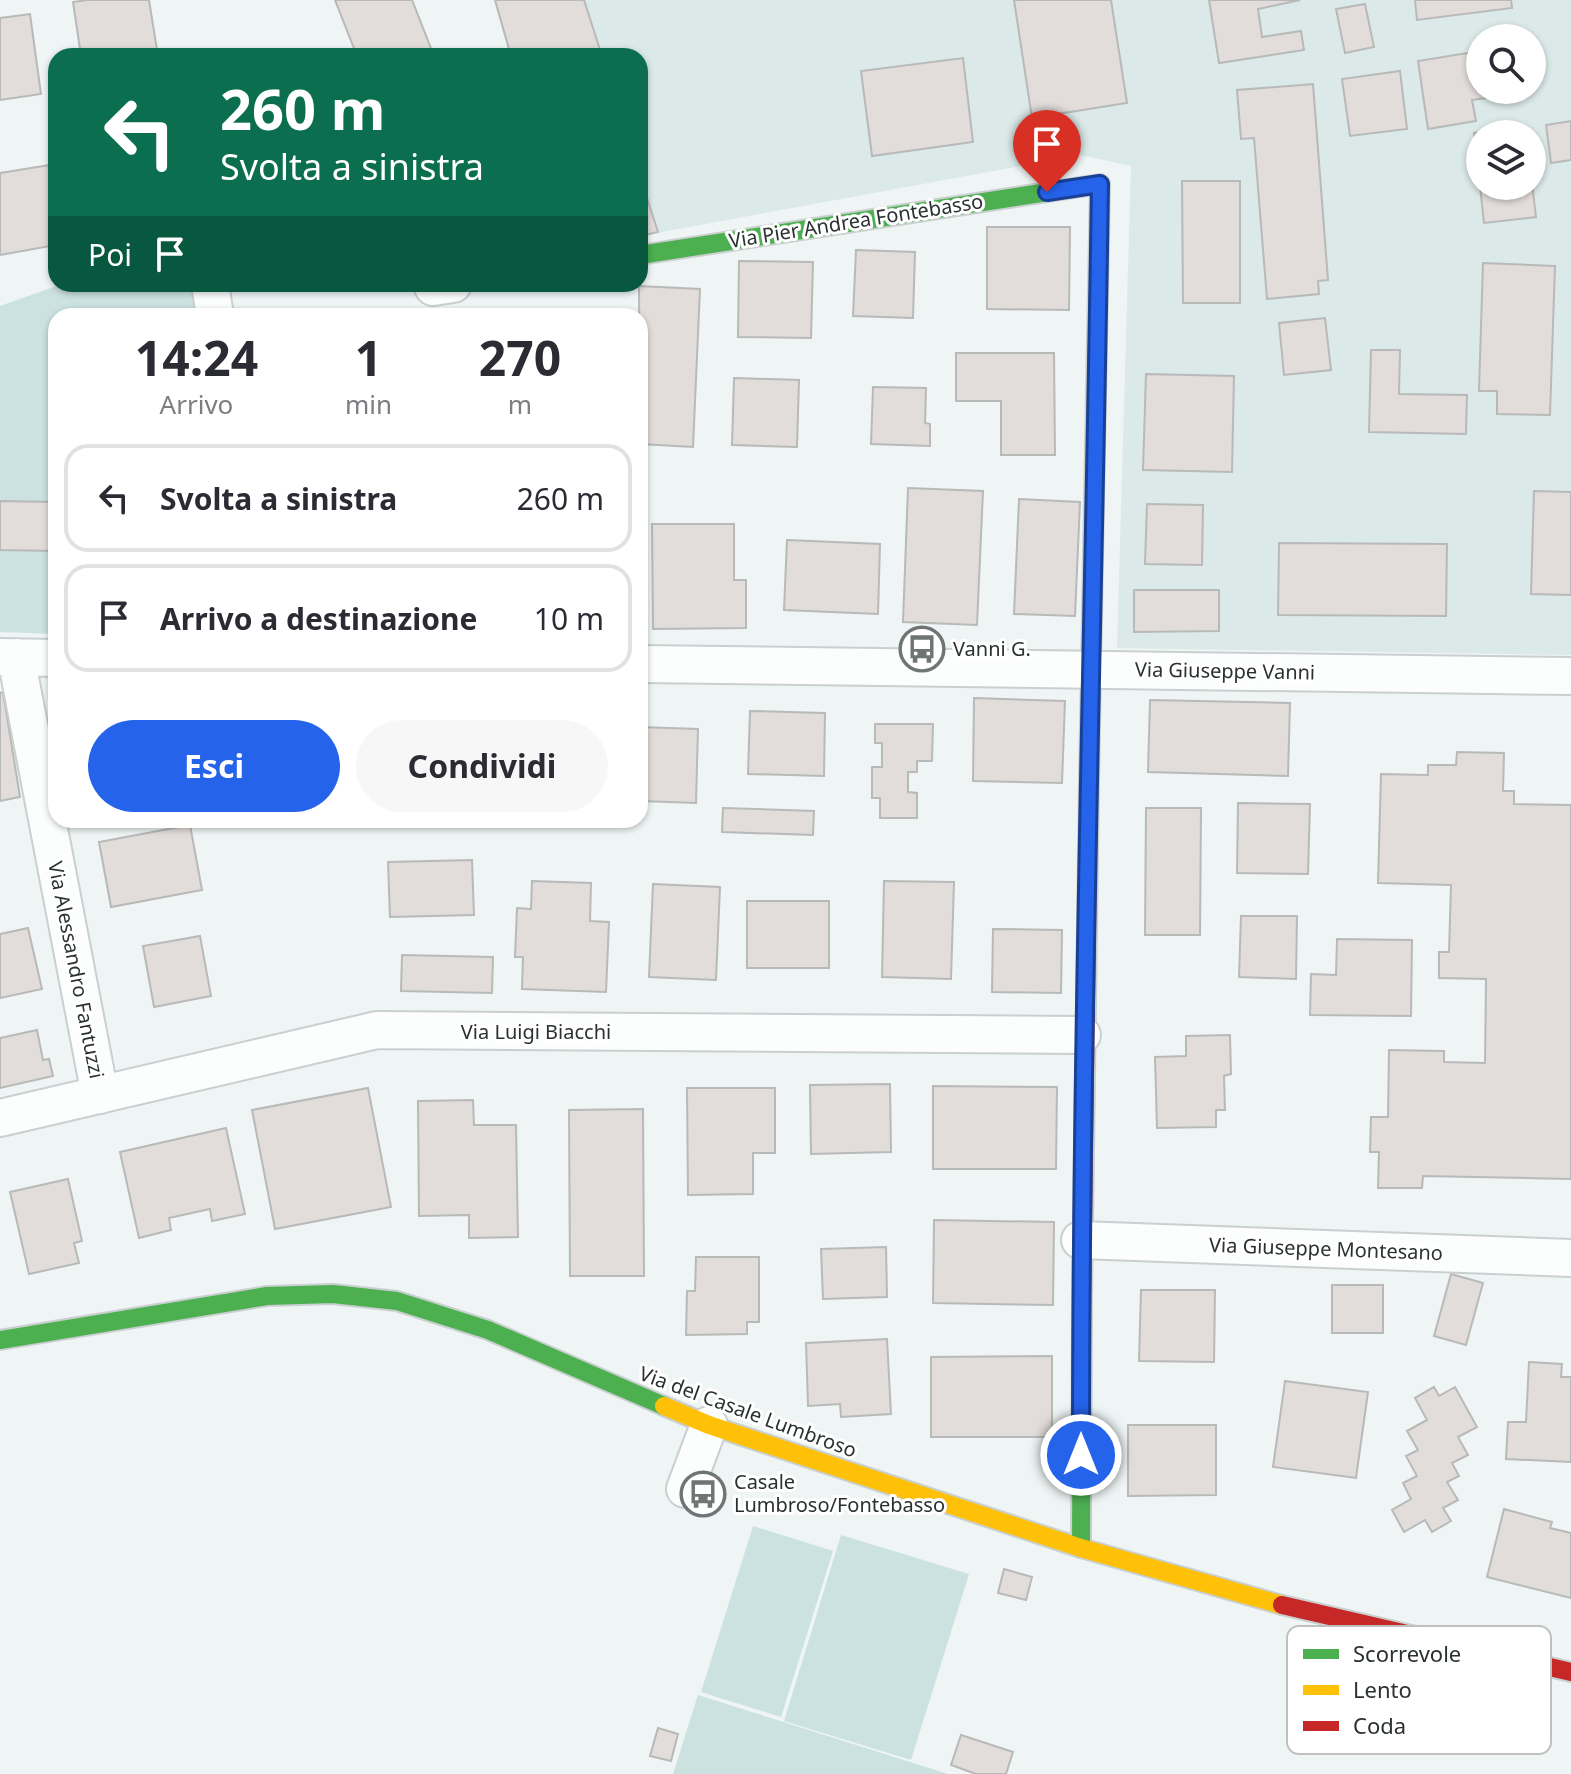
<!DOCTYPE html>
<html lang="it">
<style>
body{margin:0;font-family:"Noto Sans",sans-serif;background:#f7f7f7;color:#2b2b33;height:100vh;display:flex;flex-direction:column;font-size:30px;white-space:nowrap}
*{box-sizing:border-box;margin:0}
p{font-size:26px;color:#7c7c81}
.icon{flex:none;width:44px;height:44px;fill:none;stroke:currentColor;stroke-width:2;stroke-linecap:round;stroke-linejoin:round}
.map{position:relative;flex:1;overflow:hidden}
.side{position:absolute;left:48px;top:308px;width:600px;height:520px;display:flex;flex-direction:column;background:#fff;border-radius:24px;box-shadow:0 2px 6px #0004}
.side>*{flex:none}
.banner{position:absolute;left:48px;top:48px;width:600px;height:244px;border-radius:24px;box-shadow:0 2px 6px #0004;background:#0b6e4f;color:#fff;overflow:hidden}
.tools{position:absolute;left:1466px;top:24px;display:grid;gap:16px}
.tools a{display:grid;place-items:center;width:80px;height:80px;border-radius:50%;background:#fff;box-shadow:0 2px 6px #0004;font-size:40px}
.pin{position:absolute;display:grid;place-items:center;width:68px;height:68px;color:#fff;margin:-82px -34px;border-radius:50% 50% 50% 0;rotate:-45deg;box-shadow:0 0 8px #0007}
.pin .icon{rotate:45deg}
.me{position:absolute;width:88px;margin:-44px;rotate:0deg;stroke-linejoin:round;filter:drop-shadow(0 0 6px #0008)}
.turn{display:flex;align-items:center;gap:28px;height:168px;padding:0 40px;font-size:36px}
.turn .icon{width:104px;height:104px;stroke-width:2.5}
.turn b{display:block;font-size:56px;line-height:68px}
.then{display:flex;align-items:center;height:76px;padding:0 40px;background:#0003;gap:16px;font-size:30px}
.eta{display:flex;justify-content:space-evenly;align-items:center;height:136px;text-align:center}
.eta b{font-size:48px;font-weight:700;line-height:56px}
.button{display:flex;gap:16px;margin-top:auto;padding:16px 40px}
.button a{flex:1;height:92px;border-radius:48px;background:#2563eb;color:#fff;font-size:32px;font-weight:700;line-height:92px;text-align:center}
.button a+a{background:#f7f7f7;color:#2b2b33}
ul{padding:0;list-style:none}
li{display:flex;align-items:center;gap:24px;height:108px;margin:0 16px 12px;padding:0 24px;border:4px solid #e1e1e2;border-radius:24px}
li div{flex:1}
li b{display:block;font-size:30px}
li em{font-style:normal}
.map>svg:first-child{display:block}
</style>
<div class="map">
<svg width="1571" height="1774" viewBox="0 0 1571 1774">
<rect width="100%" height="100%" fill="#eef5f4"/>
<path fill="#dbe9e8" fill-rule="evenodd" d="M495,0H1571V655L1117,648L1131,166L1081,155L640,236V56H511ZM1480,38H1532V90H1480ZM1480,134H1532V186H1480Z"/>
<path fill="#cbe2e0" d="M62,284H192L198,316H56V634L0,632V306Z
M753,1526L833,1551L781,1717L701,1692Z
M841,1535L969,1574L911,1760L784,1721Z
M698,1695L948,1774H673Z"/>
<path fill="#e2dcda" stroke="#b8b9b9" stroke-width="2" d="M87,0H149L158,56H81L73,2Z
M335,0H412L434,56H357Z
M495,0H584L602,56H511Z
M1014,0H1111L1127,103L1032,118Z
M1209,0H1300L1258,9L1262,37L1301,31L1304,50L1219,63Z
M1415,0H1511L1512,8L1417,20Z
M1365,4L1374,47L1345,53L1336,9Z
M30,14L41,94L0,100V18Z
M1480,51V90H1506L1507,95L1472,100L1476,121L1428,129L1418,61Z
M963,58L973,142L872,156L861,71Z
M1400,71L1407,129L1350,136L1342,79Z
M1313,84L1328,280L1318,281L1319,294L1267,299L1254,138L1241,139L1237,90Z
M1571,121V160L1551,163L1546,125Z
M1526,127V134H1480V186L1474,133Z
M50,165L56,202V245L0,255V173Z
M640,176L658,232L640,236Z
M1182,181H1240V303H1183Z
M1532,183L1536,217L1484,223L1480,186H1532Z
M987,227H1070L1069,310L987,309Z
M856,250L915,252L913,318L853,316Z
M739,261L813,262L811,338L738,337Z
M1483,263L1555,266L1550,415L1497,414V391H1479Z
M639,286L700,289L693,447L640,444Z
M1325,318L1331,370L1284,375L1279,323Z
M1371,350H1400L1399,394L1467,395L1466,434L1369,432Z
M956,353H1054L1055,455H1001V401H956Z
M1146,374L1234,376L1232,472L1143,470Z
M734,378L799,380L797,447L732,445Z
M873,387L926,388L925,423L930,424V446L871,444Z
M908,488L983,491L977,625L903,622Z
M1534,491L1571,492V595L1531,594Z
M1019,499L1080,502L1075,616L1014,614Z
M0,501L56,502V551L0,550Z
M1147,504L1203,505L1202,565L1145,564Z
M652,524H734V580H746V628L653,629Z
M787,540L880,544L878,614L784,610Z
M1279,543L1447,544L1446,616L1278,615Z
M1134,590H1219V631L1134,632Z
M3,692L20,797L0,801V693Z
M974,698L1065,701L1062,783L973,781Z
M1150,700L1290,703L1288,776L1148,772Z
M750,711L825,713L824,776L748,774Z
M875,724H933L932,761H917V772H908V792L917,793V818H880V798H872V767H882V743H875Z
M640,727L698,729L696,803L640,801Z
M1457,752L1504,753L1503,791H1514V804L1571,805V1179L1423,1176L1422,1188H1378L1379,1152H1370L1371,1117H1388L1389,1050L1444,1051V1062L1485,1063L1486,979L1439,978V952H1449L1451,885L1378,883L1381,774L1428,775V765H1456Z
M1238,803L1310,804L1308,874L1237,873Z
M723,808L814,811L813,835L722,832Z
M1146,808H1201L1200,935H1145Z
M190,825L202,890L111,907L99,842Z
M472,860L474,915L390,917L388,862Z
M532,881L591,883L590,921L609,922L606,992L522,989L523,957H515L517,908L531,909Z
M884,881L954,882L951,979L882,977Z
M653,884L720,887L716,980L649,977Z
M747,901H829V968H747Z
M1241,916H1297L1296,979L1239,977Z
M28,928L42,989L0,998V934Z
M993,929L1062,930L1061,993L992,992Z
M200,936L211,996L154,1007L143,946Z
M1337,939L1412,940L1411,1016L1310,1015L1311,974L1336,975Z
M402,955L493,957L492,993L401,991Z
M37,1030L43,1060L49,1059L53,1076L0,1088V1038Z
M1230,1035L1231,1074L1224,1076L1225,1110H1216V1127L1157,1128L1155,1057L1186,1056V1036Z
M890,1084L891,1152L811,1154L810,1085Z
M933,1086L1057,1087L1056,1169H933Z
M368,1088L391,1207L275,1229L252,1110Z
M687,1088H775V1153H753V1194L688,1195Z
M473,1100L474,1125H516L518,1237L469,1238V1215L419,1216L418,1101Z
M643,1109L644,1276H570L569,1110Z
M226,1128L245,1214L212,1221L210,1209L169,1218L171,1230L139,1238L120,1152Z
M68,1179L82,1241L74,1243L79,1263L29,1274L10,1192Z
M934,1220L1054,1222L1053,1305L933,1303Z
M886,1247L887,1297L823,1299L821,1249Z
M696,1257H759V1322H747V1334L686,1335L687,1291H695Z
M1451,1274L1483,1283L1466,1345L1434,1336Z
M1332,1285H1383V1333H1332Z
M1141,1290H1215L1214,1362L1139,1361Z
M887,1339L891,1414L841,1417L840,1404L808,1406L806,1343Z
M1052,1356V1437H931V1357Z
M1529,1362L1562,1364L1561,1377H1571V1462L1506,1459L1508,1422H1526Z
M1285,1381L1368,1392L1356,1478L1273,1467Z
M1434,1387L1439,1396L1455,1387L1477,1427L1458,1437L1468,1455L1452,1463L1459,1476L1447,1482L1458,1500L1443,1508L1451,1521L1432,1532L1425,1520L1404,1532L1392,1510L1411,1499L1403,1483L1417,1476L1406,1456L1418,1450L1407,1431L1427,1420L1415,1398Z
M1128,1425H1216V1495L1128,1496Z
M1504,1509L1552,1522L1550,1528L1571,1533V1598L1487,1577Z
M1004,1569L1032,1577L1026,1600L998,1593Z
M658,1728L678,1734L671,1761L650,1756Z
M961,1735L1013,1752L1006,1774H976L951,1765Z"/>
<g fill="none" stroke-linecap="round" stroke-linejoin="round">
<g stroke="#cacfcf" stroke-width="40">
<path id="street" d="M210,284L215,316
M433,287L453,284
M0,657L56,658
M16,657L100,1095
M640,664L1571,676
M0,1118L377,1030L1082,1035
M1080,1240L1571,1258
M685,1489L709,1425"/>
</g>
<g stroke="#cacfcf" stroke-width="22">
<path id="fast" d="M640,255L1100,184L1096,392
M0,1340L267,1296L333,1294L397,1301L488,1330L664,1406
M1081,1548L1082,1298"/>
</g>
<g stroke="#cacfcf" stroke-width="22">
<path id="slow" d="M1089,780L1096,392
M664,1406L709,1425L1081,1548L1282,1605"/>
</g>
<g stroke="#cacfcf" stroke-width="22">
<path id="jam" d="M1082,1298L1089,780
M1282,1605L1571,1672"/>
</g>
<use href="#street" stroke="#fcfefd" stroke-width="36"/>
<use href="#fast" stroke="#4caf50" stroke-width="18"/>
<use href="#slow" stroke="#ffc107" stroke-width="18"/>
<use href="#jam" stroke="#c62828" stroke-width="18"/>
</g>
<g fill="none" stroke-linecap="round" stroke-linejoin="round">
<g stroke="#184099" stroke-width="20">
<path id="route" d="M1047,192L1100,184C1094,608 1081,1032 1081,1455"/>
</g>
<use href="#route" stroke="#2563eb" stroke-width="14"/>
</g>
<defs>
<g id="bus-ring" transform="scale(2.3)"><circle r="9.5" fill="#fff" stroke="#6f7575" stroke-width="1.5"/><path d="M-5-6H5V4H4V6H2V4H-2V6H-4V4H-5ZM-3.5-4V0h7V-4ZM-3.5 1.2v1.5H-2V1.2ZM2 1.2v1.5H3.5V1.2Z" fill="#6f7575"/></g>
</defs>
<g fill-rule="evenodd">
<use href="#bus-ring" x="922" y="649"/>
<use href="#bus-ring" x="703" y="1494"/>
</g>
<g text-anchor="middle" stroke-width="6" stroke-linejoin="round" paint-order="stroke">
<g font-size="20" fill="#2b3030" stroke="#fff">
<text transform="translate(856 221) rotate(-9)" y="7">Via Pier Andrea Fontebasso</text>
<text transform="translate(1225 671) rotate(1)" y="7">Via Giuseppe Vanni</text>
<text transform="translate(76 970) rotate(79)" y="7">Via Alessandro Fantuzzi</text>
<text x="536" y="1039">Via Luigi Biacchi</text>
<text transform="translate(1326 1249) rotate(2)" y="7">Via Giuseppe Montesano</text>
<text transform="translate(748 1412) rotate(20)" y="7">Via del Casale Lumbroso</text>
</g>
<g font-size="20" fill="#2b3030" stroke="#fff" text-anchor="start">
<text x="953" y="656">Vanni G.</text>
<text x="734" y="1489">Casale<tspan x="734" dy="23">Lumbroso/Fontebasso</tspan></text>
</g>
</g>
<rect x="1287" y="1626" width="264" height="128" rx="12" fill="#fff" stroke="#bfc1c1" stroke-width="2"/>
<rect x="1303" y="1649" width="36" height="10" fill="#4caf50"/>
<rect x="1303" y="1685" width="36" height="10" fill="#ffc107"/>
<rect x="1303" y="1721" width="36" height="10" fill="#c62828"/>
<g font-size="22" fill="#2b3030">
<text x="1353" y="1662">Scorrevole</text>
<text x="1353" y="1698">Lento</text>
<text x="1353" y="1734">Coda</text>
</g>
</svg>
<div class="tools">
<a><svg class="icon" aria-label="search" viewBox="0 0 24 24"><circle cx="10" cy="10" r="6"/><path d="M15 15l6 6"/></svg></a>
<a><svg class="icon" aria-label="layers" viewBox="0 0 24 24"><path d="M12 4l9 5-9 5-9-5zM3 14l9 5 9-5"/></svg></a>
</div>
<div class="pin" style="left:1047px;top:192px;background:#d93025"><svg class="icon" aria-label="arrive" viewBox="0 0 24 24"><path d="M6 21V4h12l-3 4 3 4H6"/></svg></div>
<svg class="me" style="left:1081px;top:1455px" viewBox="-20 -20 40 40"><circle r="17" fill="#2563eb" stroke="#fff" stroke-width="3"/><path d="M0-11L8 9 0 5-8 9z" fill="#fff"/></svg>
<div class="banner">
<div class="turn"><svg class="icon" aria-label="left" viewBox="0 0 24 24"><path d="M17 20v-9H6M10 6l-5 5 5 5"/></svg><div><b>260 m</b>Svolta a sinistra</div></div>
<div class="then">Poi<svg class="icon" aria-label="arrive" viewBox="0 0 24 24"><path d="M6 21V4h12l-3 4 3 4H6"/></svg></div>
</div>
<section class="side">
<div class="eta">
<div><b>14:24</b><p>Arrivo</p></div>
<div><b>1</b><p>min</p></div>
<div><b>270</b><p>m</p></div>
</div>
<ul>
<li><svg class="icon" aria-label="left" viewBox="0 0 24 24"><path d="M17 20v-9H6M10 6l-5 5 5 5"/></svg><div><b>Svolta a sinistra</b></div><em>260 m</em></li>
<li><svg class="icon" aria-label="arrive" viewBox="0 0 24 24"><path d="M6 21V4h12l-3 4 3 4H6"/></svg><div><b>Arrivo a destinazione</b></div><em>10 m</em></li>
</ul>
<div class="button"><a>Esci</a><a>Condividi</a></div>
</section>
</div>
